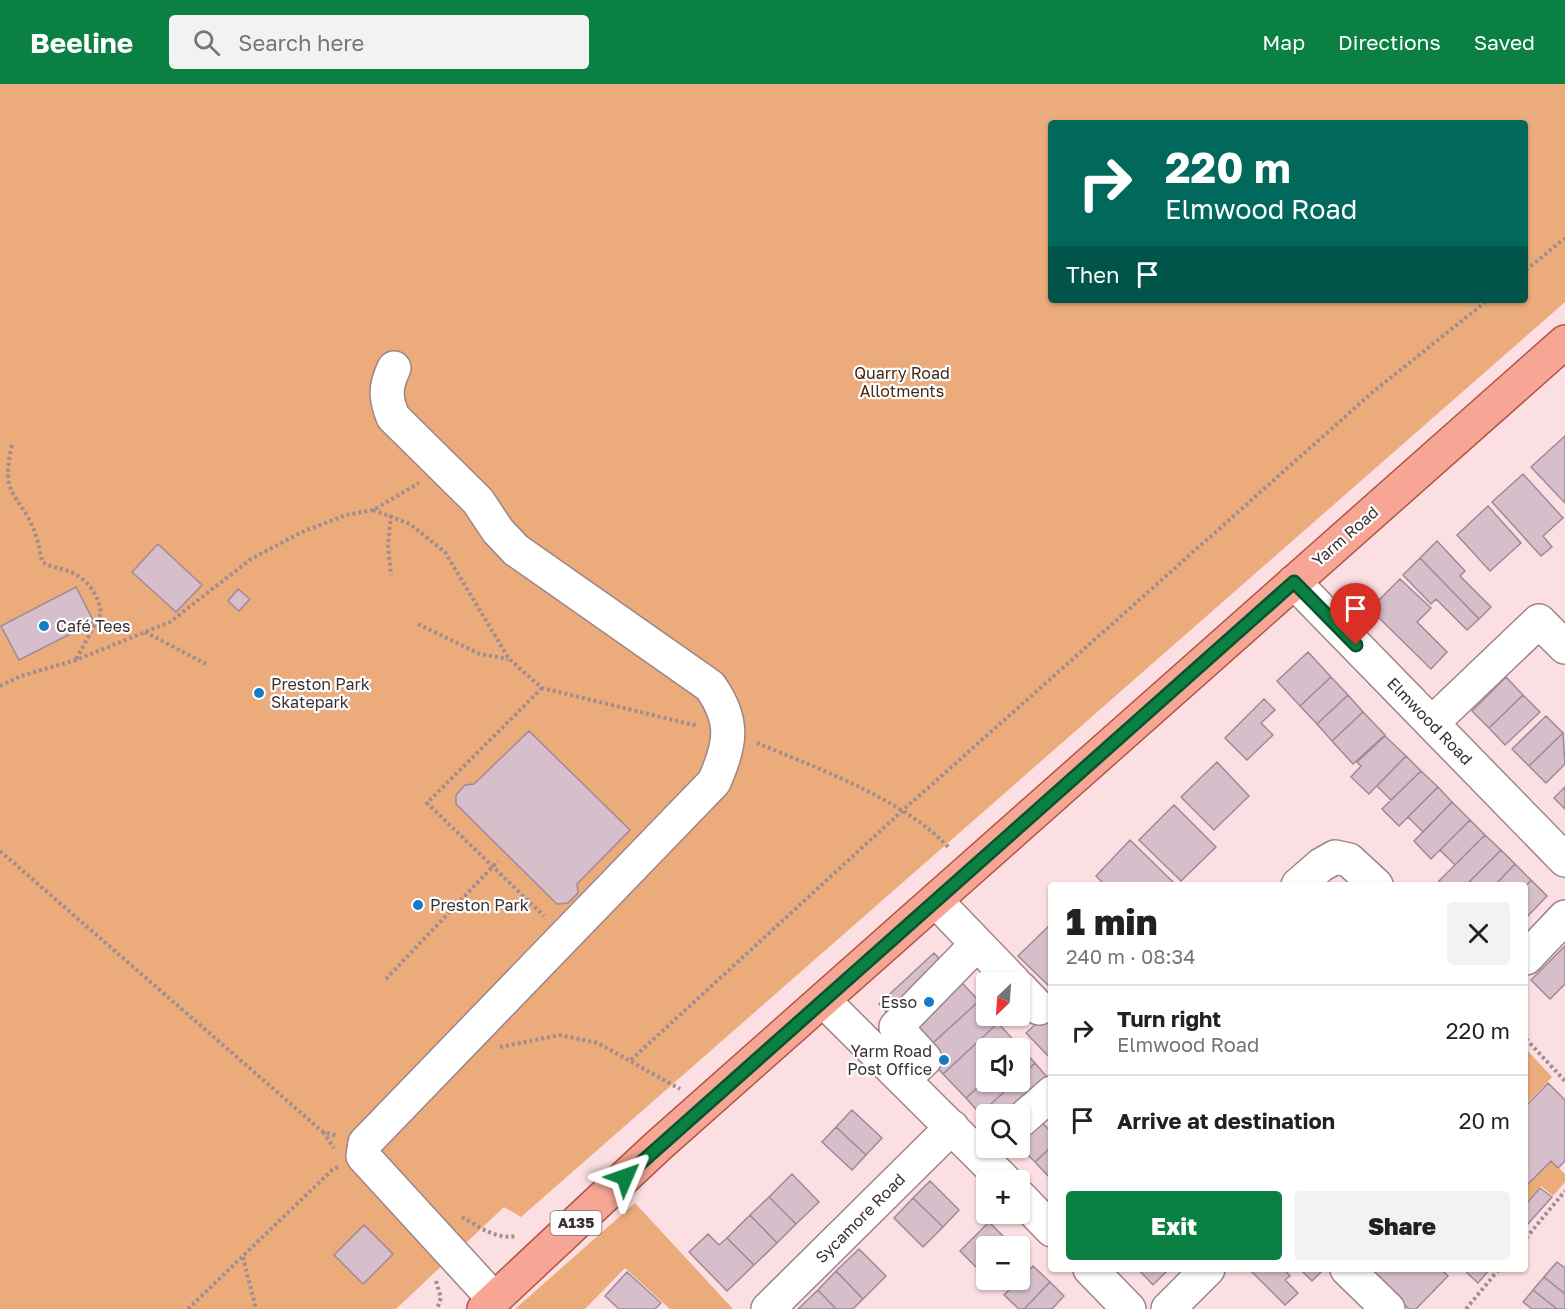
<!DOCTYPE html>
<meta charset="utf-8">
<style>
body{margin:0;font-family:"Golos Text",sans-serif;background:#f2f2f2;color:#202124;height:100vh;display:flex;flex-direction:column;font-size:22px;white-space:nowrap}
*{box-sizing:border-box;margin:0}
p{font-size:20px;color:#757577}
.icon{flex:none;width:33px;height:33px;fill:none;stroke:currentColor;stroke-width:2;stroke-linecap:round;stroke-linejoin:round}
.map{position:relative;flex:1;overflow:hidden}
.details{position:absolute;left:1048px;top:798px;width:480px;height:390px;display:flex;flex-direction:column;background:#fff;border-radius:6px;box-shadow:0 2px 4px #0004}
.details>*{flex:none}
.top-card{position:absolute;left:1048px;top:36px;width:480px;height:183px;border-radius:6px;box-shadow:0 2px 4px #0004;background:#00695c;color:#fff;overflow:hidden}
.needle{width:39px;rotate:205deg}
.tools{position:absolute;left:976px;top:888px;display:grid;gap:12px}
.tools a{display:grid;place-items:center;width:54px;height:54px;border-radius:6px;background:#fff;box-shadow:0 2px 4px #0004;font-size:30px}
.pin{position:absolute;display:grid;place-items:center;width:51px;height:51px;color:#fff;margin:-62px -26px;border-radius:50% 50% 50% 0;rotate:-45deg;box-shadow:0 0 6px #0007}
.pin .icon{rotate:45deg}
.me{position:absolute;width:66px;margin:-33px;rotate:47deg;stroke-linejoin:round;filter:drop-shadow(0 0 4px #0008)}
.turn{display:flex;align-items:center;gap:21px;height:126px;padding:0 18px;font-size:27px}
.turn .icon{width:78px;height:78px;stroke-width:2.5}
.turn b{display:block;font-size:42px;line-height:51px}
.then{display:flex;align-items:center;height:57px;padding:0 18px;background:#0003;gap:12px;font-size:22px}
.round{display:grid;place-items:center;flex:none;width:63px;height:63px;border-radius:6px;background:#f2f2f2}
.head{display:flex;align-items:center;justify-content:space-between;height:102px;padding:0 18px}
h1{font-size:36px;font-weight:800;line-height:45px}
.action{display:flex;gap:12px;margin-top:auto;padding:12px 18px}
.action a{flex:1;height:69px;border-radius:6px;background:#0b8043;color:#fff;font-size:24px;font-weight:800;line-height:69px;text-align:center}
.action a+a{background:#f2f2f2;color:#202124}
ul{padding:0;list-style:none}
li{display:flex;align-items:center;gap:18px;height:90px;padding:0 18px;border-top:2px solid #e0e0e0}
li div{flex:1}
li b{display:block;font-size:22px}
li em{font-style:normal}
header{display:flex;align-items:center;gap:36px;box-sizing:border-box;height:84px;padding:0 30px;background:#0b8043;color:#fff}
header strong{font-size:28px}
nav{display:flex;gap:33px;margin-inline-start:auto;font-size:21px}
.search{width:420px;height:54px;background:#f2f2f2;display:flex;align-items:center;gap:15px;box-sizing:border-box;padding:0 21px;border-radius:6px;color:#757577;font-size:22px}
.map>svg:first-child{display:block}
</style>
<header>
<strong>Beeline</strong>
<div class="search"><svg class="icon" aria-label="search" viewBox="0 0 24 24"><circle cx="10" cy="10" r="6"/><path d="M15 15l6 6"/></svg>Search here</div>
<nav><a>Map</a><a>Directions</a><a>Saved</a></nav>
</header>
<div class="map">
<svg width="1565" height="1225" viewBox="0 0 1565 1225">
<rect width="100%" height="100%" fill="#fcdfe3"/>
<path fill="#ecab7b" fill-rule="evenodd" d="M0,0H1565V218L521,1133L504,1123L396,1225H0ZM1052,39H1526V216H1052Z
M1526,965L1552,993L1526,1020Z
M1550,1075L1565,1090V1098L1553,1112L1541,1102L1526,1119V1102Z
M635,1119L733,1225H670L625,1184L585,1225H515Z"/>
<path fill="#d6becb" stroke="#a08996" stroke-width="1.5" d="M1565,352V419L1531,383Z
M1523,390L1563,434L1543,452L1552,463L1541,472L1492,418Z
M1488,422L1521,459L1490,487L1457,451Z
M1437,457L1465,487L1460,492L1491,523L1479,535L1420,474Z
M158,460L202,501L176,528L132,488Z
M1420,474L1479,535L1467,546L1436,515L1431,520L1403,491Z
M1400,495L1431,524L1417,538L1447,568L1431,585L1370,525Z
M76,503L94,538L19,576L1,542Z
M238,505L250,515L239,527L228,517Z
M1308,568L1331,593L1300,622L1277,597Z
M1331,593L1348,611L1317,640L1300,622Z
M1506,593L1523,611L1489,644L1472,627Z
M1348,611L1363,628L1332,657L1317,640Z
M1523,611L1540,628L1505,661L1489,644Z
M1264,615L1275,626L1261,639L1273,651L1247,676L1225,654Z
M1363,628L1385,651L1353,680L1332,657Z
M1546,632L1563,649L1529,682L1512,665Z
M529,647L630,746L577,800L578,809L568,819L557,820L456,720V711L465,701L474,700Z
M1563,649L1565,680L1546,699L1529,682Z
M1385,652L1406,672L1369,710L1351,693L1361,682L1357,678Z
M1406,672L1421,687L1391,716L1377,702Z
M1217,678L1249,712L1214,746L1181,713Z
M1421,687L1438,703L1399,742L1382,725Z
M1438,703L1452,718L1423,748L1408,733Z
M1565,703V725L1554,714Z
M1452,718L1470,736L1431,775L1414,757Z
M1174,721L1216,763L1181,797L1139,756Z
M1470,736L1485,751L1455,781L1440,766Z
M1485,751L1501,766L1466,801H1443L1439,797Z
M1130,756L1173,798L1170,801H1105L1096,792Z
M1501,766L1515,780L1495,801H1474L1470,797Z
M1515,780L1531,796L1526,802L1495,801Z
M1531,796L1547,812L1526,834V802Z
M1052,839V905L1018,872Z
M1565,862V900L1550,915L1531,896Z
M934,869L979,917L923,968L879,920Z
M979,917L987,926V932H992L998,939L943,990L923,968Z
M1052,925V976L1026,949Z
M998,939L1021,964H987V995L966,1014L943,990Z
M1021,964L1035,979L1020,993V965Z
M1035,979L1046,992L1023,1012L1032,1022L1020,1030H987V1037L980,1030L1015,998H1020V993Z
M987,995V998H1015L980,1030L966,1014Z
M1548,999L1565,1016V1077L1558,1084L1551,1077L1526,1102V1022Z
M852,1026L882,1054L866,1071L836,1043Z
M1033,1029L1051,1048L1052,1062L1035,1078L1020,1063V1042Z
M836,1043L866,1071L852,1086L822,1058Z
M1052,1062V1096L1035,1078Z
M792,1090L819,1118L796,1140L769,1113Z
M930,1097L959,1126L943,1143L913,1114Z
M1540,1104L1552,1113L1526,1142V1120Z
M769,1113L796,1140L777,1159L750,1131Z
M913,1114L943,1143L923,1163L894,1134Z
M750,1131L777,1159L754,1181L727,1154Z
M989,1138L1006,1155L998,1162H987V1174L977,1184L960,1167Z
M364,1141L393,1170L363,1200L334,1171Z
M708,1150L719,1161L727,1154L754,1181L727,1207L689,1168Z
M859,1165L886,1192L863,1215L836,1187Z
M987,1174V1193L977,1184Z
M1557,1178L1565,1184V1210L1544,1193Z
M1033,1182L1050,1198L1024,1225H1019L1004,1211Z
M1138,1185H1169L1153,1201Z
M1249,1185H1284L1290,1192L1285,1196L1298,1209L1285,1221Z
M1300,1185H1324L1312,1197Z
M1374,1185H1441L1448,1192L1416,1225H1409L1371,1188Z
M1470,1185H1490L1478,1199L1467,1189Z
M836,1187L863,1215L853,1225H836L818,1206Z
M627,1188L661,1219L655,1225H619L605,1212Z
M1544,1193L1565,1210V1225H1557L1533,1206Z
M1050,1198L1064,1212L1052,1225H1024Z
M818,1206L836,1225H798Z
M1533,1206L1557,1225H1532L1523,1218Z"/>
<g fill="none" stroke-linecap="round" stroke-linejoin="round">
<g stroke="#9e8488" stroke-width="36">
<path id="minor" d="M394,284C385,303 385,313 393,333L478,417L498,447L516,466L710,602C735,637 731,660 714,698L365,1059L363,1072L494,1215
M1294,498L1565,776
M1432,639L1539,537L1565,563
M1298,801L1321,781L1335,773L1349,776L1376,801
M936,817L1014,898
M1526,874L1565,833
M1020,904L1039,924
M824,917L1004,1096
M904,995L925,975L896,943L977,860
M1020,1037L1052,1009
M1020,1113L1052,1146
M1090,1185L1129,1225
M1347,1185L1388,1225
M768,1225L952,1043
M1168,1225L1208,1185"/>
</g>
<g stroke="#b25646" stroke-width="36">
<path id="major" d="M484,1225L658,1062L1565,258"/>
</g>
<path stroke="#a18d8f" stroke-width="4" stroke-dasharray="3 3" stroke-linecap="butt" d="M1526,186L1565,154
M12,361C0,414 18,407 34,446C38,456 40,467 42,478C50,483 56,483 65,486C85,492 99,509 101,530L76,575
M373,426L410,440L445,468L509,575L542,604L698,642
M391,431L388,461L391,491
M418,540L480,570L508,575
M145,548L208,581
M0,602L21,592L76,576L170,538L251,475L302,448L346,431L373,426L419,399
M542,604L427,719L544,832
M757,659C817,684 905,716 949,764
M0,767L323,1048L338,1052
M386,895L498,777
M1526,955L1565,997
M500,963L560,951L598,959L680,1005
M631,976L902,727L1374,307L1488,216
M323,1048L334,1064
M462,1133C479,1143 497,1156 516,1152
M1526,1154L1565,1107
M243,1173L256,1225
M436,1197L441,1214L437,1225
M188,1225L332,1086L338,1083
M1466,1225L1499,1185"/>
<use href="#minor" stroke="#fff" stroke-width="33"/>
<use href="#major" stroke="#f7a696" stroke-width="33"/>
</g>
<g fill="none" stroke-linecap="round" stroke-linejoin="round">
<g stroke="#07532c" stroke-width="15">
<path id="route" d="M625,1093L1294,498L1356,561"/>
</g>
<use href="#route" stroke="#0b8043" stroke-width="10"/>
</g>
<g fill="#167bc6" stroke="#fff" stroke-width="2">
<circle cx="44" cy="542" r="6"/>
<circle cx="259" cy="609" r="6"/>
<circle cx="418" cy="821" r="6"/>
<circle cx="929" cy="918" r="6"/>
<circle cx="944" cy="976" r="6"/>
</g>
<g text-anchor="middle" stroke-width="4.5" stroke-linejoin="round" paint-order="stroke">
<rect fill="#fff" stroke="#766f70" stroke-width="1.5" x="550.5" y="1127" width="51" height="24" rx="4.5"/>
<g font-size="15" font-weight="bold" fill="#3c3132">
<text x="576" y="1144">A135</text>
</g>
<g font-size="16" fill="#452913" stroke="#fff">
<text x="902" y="295">Quarry Road<tspan x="902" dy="18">Allotments</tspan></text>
</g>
<g font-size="16" fill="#3c3132" stroke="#fff">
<text transform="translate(1345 452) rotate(-41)" y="6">Yarm Road</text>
<text transform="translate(1430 637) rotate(46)" y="6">Elmwood Road</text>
<text transform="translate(860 1134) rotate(-45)" y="6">Sycamore Road</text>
</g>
<g font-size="16" fill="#3c3132" stroke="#fff" text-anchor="start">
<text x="56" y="548">Café Tees</text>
<text x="271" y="606">Preston Park<tspan x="271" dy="18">Skatepark</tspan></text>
<text x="430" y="827">Preston Park</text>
<text x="917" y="924" text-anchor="end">Esso</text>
<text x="932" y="973" text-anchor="end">Yarm Road<tspan x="932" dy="18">Post Office</tspan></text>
</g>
</g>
</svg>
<div class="tools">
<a><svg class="needle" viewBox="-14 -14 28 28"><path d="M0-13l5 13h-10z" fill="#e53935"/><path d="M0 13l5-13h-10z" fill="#757577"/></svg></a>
<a><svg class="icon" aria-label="sound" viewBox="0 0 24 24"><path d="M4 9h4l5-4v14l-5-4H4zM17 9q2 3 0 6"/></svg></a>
<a><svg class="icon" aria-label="search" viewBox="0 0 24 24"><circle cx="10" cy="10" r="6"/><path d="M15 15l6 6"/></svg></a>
<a>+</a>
<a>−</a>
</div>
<div class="pin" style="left:1356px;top:561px;background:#d93025"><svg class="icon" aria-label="arrive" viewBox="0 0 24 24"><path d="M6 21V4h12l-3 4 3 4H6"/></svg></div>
<svg class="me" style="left:625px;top:1093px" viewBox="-20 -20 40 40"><path d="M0-17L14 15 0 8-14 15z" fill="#0b8043" stroke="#fff" stroke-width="4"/></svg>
<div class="top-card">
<div class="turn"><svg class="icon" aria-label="right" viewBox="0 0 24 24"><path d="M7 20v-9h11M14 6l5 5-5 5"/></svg><div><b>220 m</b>Elmwood Road</div></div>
<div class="then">Then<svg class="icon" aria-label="arrive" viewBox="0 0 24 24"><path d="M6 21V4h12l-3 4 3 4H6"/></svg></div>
</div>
<section class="details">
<div class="head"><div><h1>1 min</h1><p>240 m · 08:34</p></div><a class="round"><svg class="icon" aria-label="close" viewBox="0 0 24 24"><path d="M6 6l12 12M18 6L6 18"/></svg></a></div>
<ul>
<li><svg class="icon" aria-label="right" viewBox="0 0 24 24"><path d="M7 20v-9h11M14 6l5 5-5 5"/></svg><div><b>Turn right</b><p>Elmwood Road</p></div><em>220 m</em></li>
<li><svg class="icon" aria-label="arrive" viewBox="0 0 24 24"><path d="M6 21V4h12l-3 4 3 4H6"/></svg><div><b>Arrive at destination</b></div><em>20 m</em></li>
</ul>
<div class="action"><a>Exit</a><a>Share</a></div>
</section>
</div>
